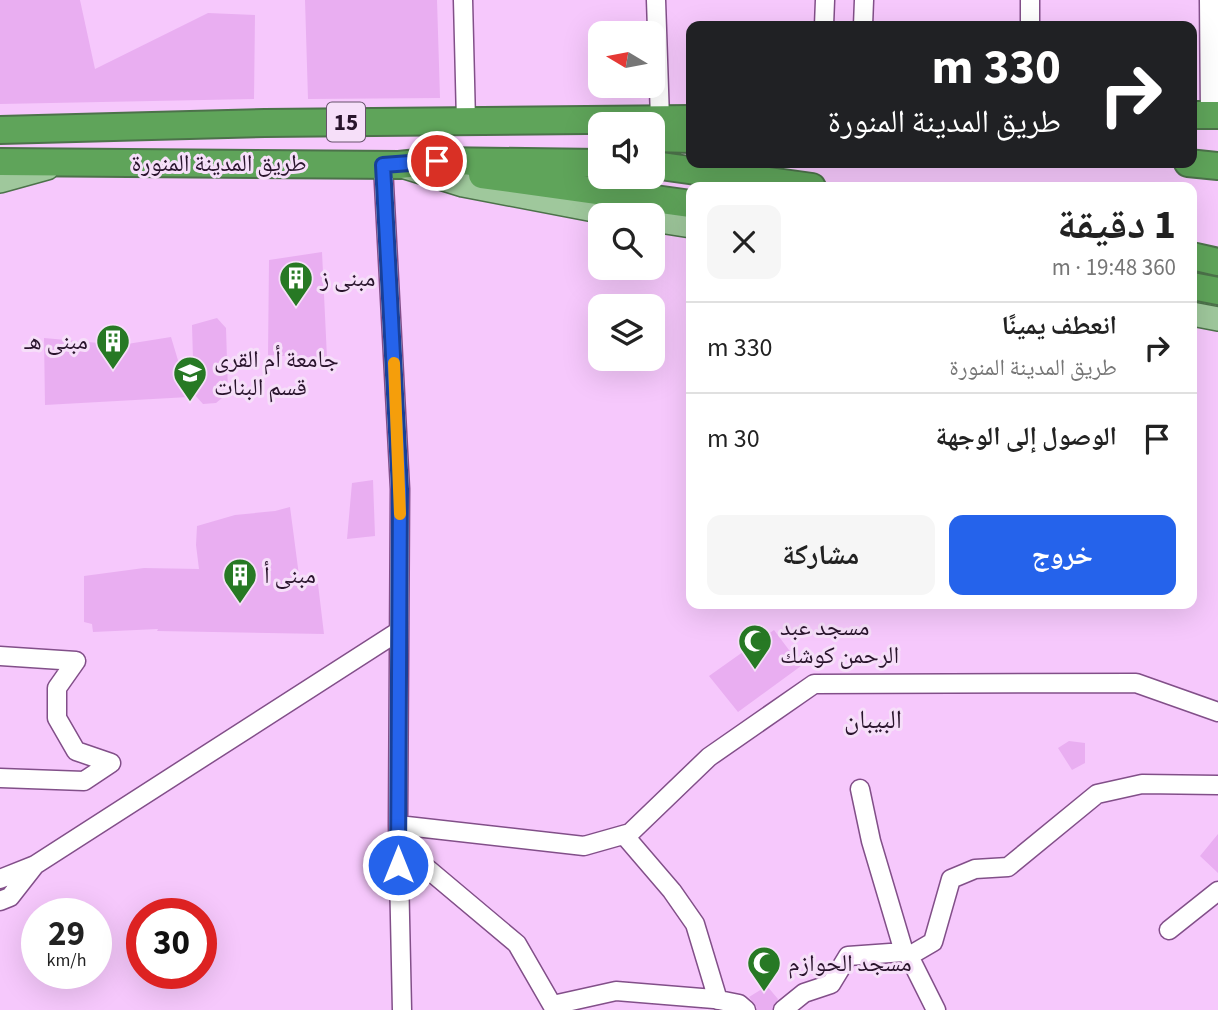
<!DOCTYPE html>
<html lang="ar">
<meta charset="utf-8">
<style>
body{margin:0;font-family:"Source Sans 3","Noto Naskh Arabic",sans-serif;background:#f6f6f6;color:#222;direction:rtl;height:100vh;display:flex;flex-direction:column;font-size:26px;white-space:nowrap}
*{box-sizing:border-box;margin:0}
p{font-size:23px;color:#767676}
.icon{flex:none;width:38px;height:38px;fill:none;stroke:currentColor;stroke-width:2;stroke-linecap:round;stroke-linejoin:round}
.map{position:relative;flex:1;overflow:hidden;direction:ltr}
.details{position:absolute;left:686px;top:182px;width:511px;height:427px;display:flex;flex-direction:column;background:#fff;border-radius:14px;box-shadow:0 7px 28px #0002;direction:rtl}
.details>*{flex:none}
.banner{position:absolute;left:686px;top:21px;width:511px;height:147px;border-radius:14px;box-shadow:0 7px 28px #0002;direction:rtl;background:#202124;color:#fff;overflow:hidden}
.needle{width:46px;rotate:280deg}
.tools{position:absolute;left:588px;top:21px;display:grid;gap:14px}
.tools a{display:grid;place-items:center;width:77px;height:77px;border-radius:14px;background:#fff;box-shadow:0 7px 28px #0002;font-size:35px}
.speed{position:absolute;left:21px;top:898px;display:flex;gap:14px;font-size:35px;font-weight:700;text-align:center}
.speed>*{display:grid;place-content:center;width:91px;height:91px;border-radius:50%;background:#fff;box-shadow:0 7px 28px #0002;line-height:1}
.speed small{font-size:18px;font-weight:400}
.speed .limit{border:10px solid #d22;background:#fff;color:#111}
.pin{position:absolute;display:grid;place-items:center;width:60px;height:60px;color:#fff;margin:-30px;border:4px solid #fff;border-radius:50%;box-shadow:0 2px 7px #0007}
.me{position:absolute;width:77px;margin:-38px;rotate:0deg;stroke-linejoin:round;filter:drop-shadow(0 0 5px #0008)}
.turn{display:flex;align-items:center;gap:24px;height:147px;padding:0 21px;font-size:32px}
.turn .icon{width:91px;height:91px;stroke-width:2.5}
.turn b{display:block;font-size:49px;line-height:60px}
.round{display:grid;place-items:center;flex:none;width:74px;height:74px;border-radius:14px;background:#f6f6f6}
.head{display:flex;align-items:center;justify-content:space-between;height:119px;padding:0 21px}
h1{font-size:42px;font-weight:700;line-height:52px}
.action{display:flex;gap:14px;margin-top:auto;padding:14px 21px}
.action a{flex:1;height:80px;border-radius:14px;background:#2563eb;color:#fff;font-size:28px;font-weight:700;line-height:80px;text-align:center}
.action a+a{background:#f6f6f6;color:#222}
ul{padding:0;list-style:none}
li{display:flex;align-items:center;gap:21px;height:91px;padding:0 21px;border-top:2px solid #e0e0e0}
li div{flex:1}
li b{display:block;font-size:26px}
li em{font-style:normal}
.map>svg:first-child{display:block}
</style>
<div class="map">
<svg width="1218" height="1010" viewBox="0 0 1218 1010">
<rect width="100%" height="100%" fill="#f6c8fc"/>
<path fill="#e9aef1" d="M0,0H80L95,69L208,13L255,15L254,99L0,104Z
M305,0H437L440,98L308,99Z
M322,252L327,358L268,355L269,260Z
M217,318L226,328L228,393L216,403L203,404L194,394L192,325Z
M171,337L189,397L45,405L44,338L121,345Z
M373,480L375,536L347,539L352,483Z
M290,507L300,583L318,584L324,634L157,631L158,629L93,632L92,624L84,622V576L144,568L199,569L196,545L197,526L235,515L275,511Z
M774,630L801,666L738,712L709,676Z
M1069,741L1085,743V763L1072,770L1058,748Z
M1218,834V873L1200,856Z
M767,986L778,999L772,1010H757L756,1006L749,997Z"/>
<g fill="none" stroke-linecap="round" stroke-linejoin="round">
<g stroke="#824f89" stroke-width="21">
<path id="minor" d="M463,0L466,121
M656,0L660,119
M1209,0L1210,115
M824,26L825,0
M863,26L864,0
M1030,26V0
M383,165L400,489L398,825L402,1010
M0,656L76,661
M76,661L57,688V718L76,751L111,763
M0,778L84,781L111,763
M860,789L871,841L904,952L909,956L936,1010
M398,825L584,846L630,833L709,757L814,684L1136,683L1218,712
M624,835L672,891L695,924L718,1000
M398,844L517,944L555,1010
M0,879L35,865L399,631
M0,901L10,897L35,865
M1169,930L1218,891
M909,956L933,942L951,879L975,869L1008,867L1097,794L1142,784L1218,785
M553,1005L616,991L714,999L739,1004L746,1010
M783,1010L804,993L831,984L848,956L904,952"/>
</g>
<g stroke="#4c724a" stroke-width="26">
<path id="major" d="M402,166L463,185L620,215
M0,181L47,168
M653,220L691,226
M1192,314L1218,319"/>
</g>
<g stroke="#4c724a" stroke-width="30">
<path id="highway" d="M1192,115H1218
M0,130L265,123L691,119
M653,138L691,139
M0,162L399,165L437,161L600,163
M1188,163L1218,166
M653,165L812,187
M482,175L691,204
M1192,256L1218,262
M1192,286L1218,291"/>
</g>
<use href="#minor" stroke="#fff" stroke-width="18"/>
<use href="#major" stroke="#9fc89c" stroke-width="23"/>
<use href="#highway" stroke="#5fa45a" stroke-width="26"/>
</g>
<g fill="none" stroke-linecap="round" stroke-linejoin="round">
<g stroke="#184099" stroke-width="18">
<path id="route" d="M398,865L400,489L383,165L437,161"/>
</g>
<use href="#route" stroke="#2563eb" stroke-width="12"/>
<path stroke="#f59e0b" stroke-width="12" d="M394,363L400,514"/>
</g>
<defs>
<g id="building-pin" transform="scale(1.75)"><path d="M0 17L-7.5 6A9.5 9.5 0 1 1 7.5 6Z" fill="#277924" stroke="#f6dff9"/><path d="M-4-6H4V6H1V3H-1V6H-4ZM-2.5-4.3h1.7v1.8h-1.7ZM.8-4.3h1.7v1.8H.8ZM-2.5-1h1.7V.8h-1.7ZM.8-1h1.7V.8H.8Z" fill="#fff"/></g>
<g id="university-pin" transform="scale(1.75)"><path d="M0 17L-7.5 6A9.5 9.5 0 1 1 7.5 6Z" fill="#277924" stroke="#f6dff9"/><path d="M0-5L7-2L0 1L-7-2ZM-4 1L0 2.5L4 1V4Q0 6-4 4Z" fill="#fff"/></g>
<g id="mosque-pin" transform="scale(1.75)"><path d="M0 17L-7.5 6A9.5 9.5 0 1 1 7.5 6Z" fill="#277924" stroke="#f6dff9"/><path d="M3.5-4.9A6 6 0 1 0 3.5 4.9A5 5 0 1 1 3.5-4.9Z" fill="#fff"/></g>
</defs>
<g fill-rule="evenodd">
<use href="#building-pin" x="296" y="278"/>
<use href="#building-pin" x="113" y="341"/>
<use href="#university-pin" x="190" y="373"/>
<use href="#building-pin" x="240" y="575"/>
<use href="#mosque-pin" x="755" y="641"/>
<use href="#mosque-pin" x="764" y="963"/>
</g>
<g text-anchor="middle" stroke-width="6" stroke-linejoin="round" paint-order="stroke">
<rect fill="#f6dff9" stroke="#66516a" stroke-width="2" x="327" y="102.5" width="38" height="39" rx="5"/>
<g font-size="23" font-weight="bold" fill="#29142c">
<text x="346" y="130">15</text>
</g>
<g font-size="24" fill="#29142c" stroke="#f6dff9">
<text x="219" y="171">طريق المدينة المنورة</text>
</g>
<g font-size="24" fill="#29142c" stroke="#f6dff9" text-anchor="start">
<text x="320" y="286">مبنى ز</text>
<text x="88" y="349" text-anchor="end">مبنى هـ</text>
<text x="214" y="367">جامعة أم القرى<tspan x="214" dy="28">قسم البنات</tspan></text>
<text x="264" y="583">مبنى أ</text>
<text x="780" y="635">مسجد عبد<tspan x="780" dy="28">الرحمن كوشك</tspan></text>
<text x="788" y="971">مسجد الحوازم</text>
</g>
<g font-size="26" fill="#29142c" stroke="#f6dff9">
<text x="873" y="728">البيبان</text>
</g>
</g>
</svg>
<div class="tools">
<a><svg class="needle" viewBox="-14 -14 28 28"><path d="M0-13l5 13h-10z" fill="#e53935"/><path d="M0 13l5-13h-10z" fill="#767676"/></svg></a>
<a><svg class="icon" aria-label="sound" viewBox="0 0 24 24"><path d="M4 9h4l5-4v14l-5-4H4zM17 9q2 3 0 6"/></svg></a>
<a><svg class="icon" aria-label="search" viewBox="0 0 24 24"><circle cx="10" cy="10" r="6"/><path d="M15 15l6 6"/></svg></a>
<a><svg class="icon" aria-label="layers" viewBox="0 0 24 24"><path d="M12 4l9 5-9 5-9-5zM3 14l9 5 9-5"/></svg></a>
</div>
<div class="speed"><div>29<small>km/h</small></div><div class="limit">30</div></div>
<div class="pin" style="left:437px;top:161px;background:#d93025"><svg class="icon" aria-label="arrive" viewBox="0 0 24 24"><path d="M6 21V4h12l-3 4 3 4H6"/></svg></div>
<svg class="me" style="left:398px;top:865px" viewBox="-20 -20 40 40"><circle r="17" fill="#2563eb" stroke="#fff" stroke-width="3"/><path d="M0-11L8 9 0 5-8 9z" fill="#fff"/></svg>
<div class="banner">
<div class="turn"><svg class="icon" aria-label="right" viewBox="0 0 24 24"><path d="M7 20v-9h11M14 6l5 5-5 5"/></svg><div><b>330 m</b>طريق المدينة المنورة</div></div>
</div>
<section class="details">
<div class="head"><div><h1>1 دقيقة</h1><p>360 m · 19:48</p></div><a class="round"><svg class="icon" aria-label="close" viewBox="0 0 24 24"><path d="M6 6l12 12M18 6L6 18"/></svg></a></div>
<ul>
<li><svg class="icon" aria-label="right" viewBox="0 0 24 24"><path d="M7 20v-9h11M14 6l5 5-5 5"/></svg><div><b>انعطف يمينًا</b><p>طريق المدينة المنورة</p></div><em>330 m</em></li>
<li><svg class="icon" aria-label="arrive" viewBox="0 0 24 24"><path d="M6 21V4h12l-3 4 3 4H6"/></svg><div><b>الوصول إلى الوجهة</b></div><em>30 m</em></li>
</ul>
<div class="action"><a>خروج</a><a>مشاركة</a></div>
</section>
</div>
